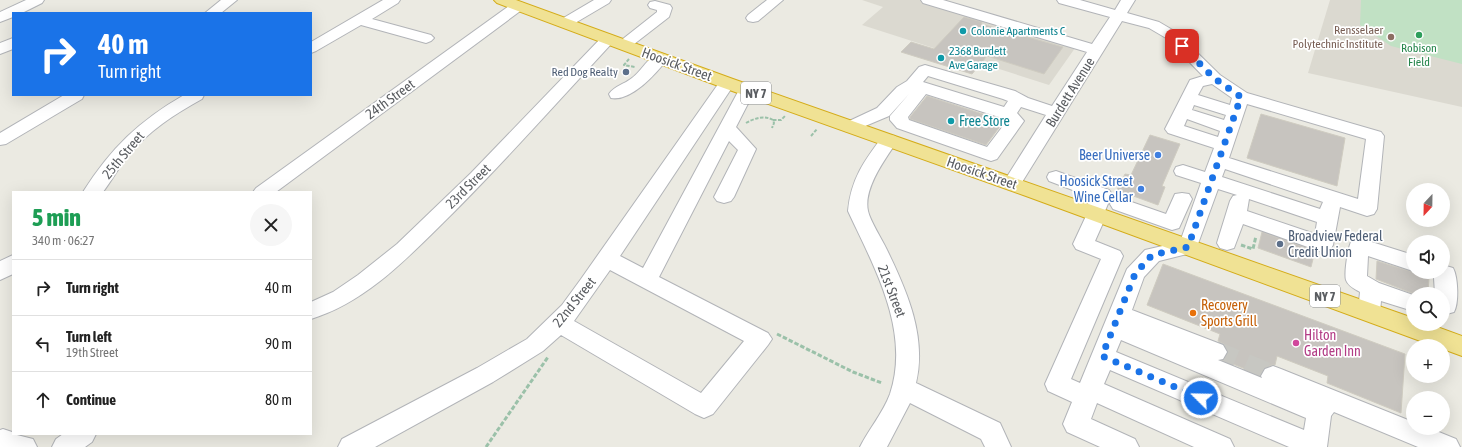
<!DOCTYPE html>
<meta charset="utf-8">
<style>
body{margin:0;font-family:"Asap Condensed",sans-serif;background:#f6f6f6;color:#222;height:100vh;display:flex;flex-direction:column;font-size:15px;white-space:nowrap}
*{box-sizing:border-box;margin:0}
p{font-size:13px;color:#767676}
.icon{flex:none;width:22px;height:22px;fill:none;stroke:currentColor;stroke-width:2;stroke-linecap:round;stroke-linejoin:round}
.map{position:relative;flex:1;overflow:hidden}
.details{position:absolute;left:12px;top:191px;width:300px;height:244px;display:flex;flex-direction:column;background:#fff;border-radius:0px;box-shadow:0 4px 16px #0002}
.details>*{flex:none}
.banner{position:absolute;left:12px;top:12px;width:300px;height:84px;border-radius:0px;box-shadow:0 4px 16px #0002;background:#1a73e8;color:#fff;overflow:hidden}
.needle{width:26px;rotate:202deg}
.buttons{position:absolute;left:1406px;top:183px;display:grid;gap:8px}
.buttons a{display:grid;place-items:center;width:44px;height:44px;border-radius:50%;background:#fff;box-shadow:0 4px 16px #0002;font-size:20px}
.pin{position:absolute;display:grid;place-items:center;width:34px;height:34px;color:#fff;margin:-17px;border-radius:8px;box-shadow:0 2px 6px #0006}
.me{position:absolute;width:44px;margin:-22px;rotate:293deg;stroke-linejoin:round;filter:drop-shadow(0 0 3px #0008)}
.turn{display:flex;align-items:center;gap:14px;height:84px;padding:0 20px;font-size:18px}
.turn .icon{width:52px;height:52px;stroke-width:2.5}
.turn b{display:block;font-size:28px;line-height:34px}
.round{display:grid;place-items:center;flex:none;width:42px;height:42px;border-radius:21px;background:#f6f6f6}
.summary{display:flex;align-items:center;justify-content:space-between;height:68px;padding:0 20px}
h1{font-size:24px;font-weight:800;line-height:30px;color:#1e9e55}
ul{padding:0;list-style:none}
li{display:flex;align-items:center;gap:12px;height:56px;padding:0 20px;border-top:1px solid #e0e0e0}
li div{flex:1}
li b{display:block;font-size:15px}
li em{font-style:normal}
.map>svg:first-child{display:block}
</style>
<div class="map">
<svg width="1462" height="447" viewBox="0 0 1462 447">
<rect width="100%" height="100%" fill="#ebeae2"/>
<path fill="#dbd9d0" d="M862,0H939L1080,41L1049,85L862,25L883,7Z
M1330,0H1462V107L1308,73Z"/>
<path fill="#c1e1c4" d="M1361,0H1462V64L1391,46L1360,25Z"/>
<path fill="#c7c4bf" stroke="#cfccc1" d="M964,17L982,22L981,24L1063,47L1044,74L987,56L972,74L901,52L911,42L934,49Z
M927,96L995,118L1001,125L986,145L910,119V117Z
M1261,114L1345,138L1337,186L1247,158Z
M1150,135L1180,144L1162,186L1165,187L1158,205L1117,190L1125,174L1131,175Z
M1262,232L1310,249L1309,253L1314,255L1311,267L1258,248Z
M1377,261L1429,277L1428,294H1414L1376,279Z
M1163,264L1405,354L1401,413L1327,383L1328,376L1277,356L1275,365H1272L1264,368L1260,375L1223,360L1228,351L1224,344L1218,341L1220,334L1147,305Z"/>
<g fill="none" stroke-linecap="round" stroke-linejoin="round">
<path stroke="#c7c7c2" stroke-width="22" stroke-dasharray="22 11" stroke-linecap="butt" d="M1215,352L1273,376"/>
<g stroke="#b2b4b8" stroke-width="2">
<path id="minor" d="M26,0H44L42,3L22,13H13V17L0,22V12Z
M221,0H237L221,13H205Z
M383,0H400L398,3L372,19L431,35L434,38L431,41L426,43L361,25L316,51L311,53V42Z
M594,0H611L609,3L570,26L565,27L560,26L558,23L560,20Z
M767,0H783L758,21L753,22L748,21L746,18L748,15Z
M921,0H943L1092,44L1110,17L1059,3L1057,0H1080L1115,10L1121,0H1135L1127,13L1159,22L1176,32L1220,75L1247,93L1381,132L1384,136L1377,209L1374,214L1367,216L1340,207L1333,245L1330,250L1323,252L1316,250L1243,224L1234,248L1227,250L1220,248L1217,243L1230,201L1233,196L1237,195L1218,189L1195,252L1159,261L1144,277L1132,310L1223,345L1227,352L1223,359L1218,360L1262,378L1261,376L1265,369L1273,366L1281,369L1413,422V428H1429L1456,439L1460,447H1418L1334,412L1331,416L1327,447H1289L1110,370L1104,384L1230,439L1234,447H1194L1097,403L1091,419L1135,439L1139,447H1100L1067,432L1063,424L1072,402L1048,391L1045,384L1101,259L1076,249L1073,244L1086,216L1084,213L1091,197L1049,181L1047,177L1049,173L1056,171L1109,190L1112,194L1105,211L1107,214L1095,241L1120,251L1123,256L1071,379L1080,383L1127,269L1145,250L1180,242L1201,183L1176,175L1174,171L1176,167L1183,165L1205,172L1214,148L1168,133L1165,129L1190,80L1203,76L1166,38L1149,28L1122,21L1019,187L1012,189L1005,187L1003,183L1046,115L1021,107L1017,113L1024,121L997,159L991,161L897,128L890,120V116L909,94L889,116L851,132L845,131L842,127L845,123L877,108L897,87L907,81L919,67L925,65L1015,91L1028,98L1052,106L1087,52L923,3ZM928,76L1003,99L1008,101L1004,107L923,82ZM1212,84L1232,98L1230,105L1198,95L1203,86ZM926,94L1002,118L1006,122L987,147L909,120L908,117ZM1247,104L1366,139L1358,199L1229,158ZM1194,105L1226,115L1224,120L1192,110ZM1187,119L1220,131L1218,137L1184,126ZM1225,169L1323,202L1320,209L1222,177ZM1249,199L1317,222L1315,234L1247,211ZM1121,340L1306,418L1304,430L1116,352Z
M655,1L670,5L672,8L669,17L629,48L624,50L619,48L616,45L619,42L657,12V10L650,8L648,5L650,2Z
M518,2L523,3L525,6L523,9L276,192H253L256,188L513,3Z
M608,34L613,36L616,39L613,42C560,99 508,158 453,213C411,254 369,301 311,319V302L333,292L358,275L397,244L471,173L603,36Z
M13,38V49L0,54V43Z
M660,53L666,55L668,58C657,73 631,102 611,98L609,94C614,86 625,84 632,78C642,71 648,56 660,53Z
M727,78L733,80L735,83L620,256L643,268L739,90L741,87L747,85L753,87L755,90L736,127L756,149L734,197L731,201L724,203L717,201L714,197L738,150L729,141L659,277L768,333L772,339L768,345L713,414L704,418L695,414L561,335L543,351L493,382L375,447H338L342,439L477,368L527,339L562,305L581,279L721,80ZM610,270L744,341L701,393L574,321Z
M64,95H84L82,99L6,144L0,145V133Z
M184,95H204L202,99C175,114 148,131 128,156C119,167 112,180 103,192H83C111,148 139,121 184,95Z
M889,135L895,136L898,140C886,158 863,188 868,211C870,221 882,239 887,250C907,291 927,337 916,383L1000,423L1011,447H985L981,439L910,403L887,447H860C869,429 883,413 890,394C911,331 874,267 848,211C851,179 864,161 883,136Z
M1182,193L1189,194L1192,199L1179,228L1172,230L1113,209L1110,204L1113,199L1120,198L1166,214L1175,194Z
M1359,238L1413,255V271L1368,256L1367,276L1379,283L1413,295V311L1381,301L1380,312L1377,318L1369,321L1361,318L1358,312L1360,292C1355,289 1348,286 1346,280C1344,273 1348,246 1352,240Z
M13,255V274L0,280V261Z
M1443,265L1453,268C1458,277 1459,303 1454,312L1443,315V294H1435L1434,278L1430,272H1443Z
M3,429L12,432L13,434L33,439L37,447H0V430Z
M63,434H96L92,442L85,447H52L56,439Z"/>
</g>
<g stroke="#d4ac19" stroke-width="2">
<path id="highway" d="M494,0H516L733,79L1413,318V324H1429L1462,336V356L1443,349V346H1434L1026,196L721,87L497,3Z"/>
</g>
<path stroke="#9bc1a9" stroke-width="2" stroke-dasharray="3.5 1.5" stroke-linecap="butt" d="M629,59L624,65L635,67
M773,120H781L785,116
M746,123C755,118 764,115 773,120L774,123L772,128
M811,136L817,129"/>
<path stroke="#9bc1a9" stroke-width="3" stroke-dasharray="4.5 2" stroke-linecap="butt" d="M1241,245L1253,249L1256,236
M777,334L853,372L882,383
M486,447L548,357"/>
<use href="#minor" fill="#fff" fill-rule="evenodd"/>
<use href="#highway" fill="#f0e294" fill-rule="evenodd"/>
</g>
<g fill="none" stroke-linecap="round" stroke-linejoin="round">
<path stroke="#1a73e8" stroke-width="7" stroke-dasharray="0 12.6" d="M1182,46L1214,78L1241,97L1188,247L1152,255L1135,274L1102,356L1201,398"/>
</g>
<g fill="#0f9aa8" stroke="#fff" stroke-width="1.5">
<circle cx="963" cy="31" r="4"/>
<circle cx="941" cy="58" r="4"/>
<circle cx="951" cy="121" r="4"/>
</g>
<circle fill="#2e9e5b" stroke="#fff" stroke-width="1.5" cx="1419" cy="35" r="4"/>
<circle fill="#8d6e63" stroke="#fff" stroke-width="1.5" cx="1391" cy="37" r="4"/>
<g fill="#5c6f8a" stroke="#fff" stroke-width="1.5">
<circle cx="626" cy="72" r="4"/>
<circle cx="1280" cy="244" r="4"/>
</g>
<g fill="#3f7fe0" stroke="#fff" stroke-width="1.5">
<circle cx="1158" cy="155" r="4"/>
<circle cx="1141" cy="189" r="4"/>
</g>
<circle fill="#e8710a" stroke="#fff" stroke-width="1.5" cx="1193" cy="313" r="4"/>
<circle fill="#d1479c" stroke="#fff" stroke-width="1.5" cx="1296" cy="343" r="4"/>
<g text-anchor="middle" stroke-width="3.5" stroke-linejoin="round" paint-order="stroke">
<g font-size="12" fill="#785e54" stroke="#fff" text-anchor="end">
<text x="1383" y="34">Rensselaer<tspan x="1383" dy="14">Polytechnic Institute</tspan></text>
</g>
<g font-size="12" fill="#0d838f" stroke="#fff" text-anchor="start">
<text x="971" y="35">Colonie Apartments C</text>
<text x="949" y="55">2368 Burdett<tspan x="949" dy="14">Ave Garage</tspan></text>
</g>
<g font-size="12" fill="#27864d" stroke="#fff">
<text x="1419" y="52">Robison<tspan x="1419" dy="14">Field</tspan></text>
</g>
<g font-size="12" fill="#4e5e75" stroke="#fff" text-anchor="end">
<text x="618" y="76">Red Dog Realty</text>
</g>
<g fill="#fff" stroke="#8c8e90" stroke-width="1">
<rect x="741" y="82" width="30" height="22" rx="3"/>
<rect x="1310" y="285" width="30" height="22" rx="3"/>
</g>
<g font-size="13" font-weight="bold" fill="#5a5d61">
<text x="756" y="98">NY 7</text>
<text x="1325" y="301">NY 7</text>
</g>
<g font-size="14" fill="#5a5d61" stroke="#fff">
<text transform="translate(677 64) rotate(20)" y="5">Hoosick Street</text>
<text transform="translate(1070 92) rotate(-58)" y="5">Burdett Avenue</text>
<text transform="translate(390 99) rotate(-36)" y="5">24th Street</text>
<text transform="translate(123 155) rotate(-50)" y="5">25th Street</text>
<text transform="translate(982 173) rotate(19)" y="5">Hoosick Street</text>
<text transform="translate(468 186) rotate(-45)" y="5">23rd Street</text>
<text transform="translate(892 291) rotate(69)" y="5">21st Street</text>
<text transform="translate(574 302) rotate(-51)" y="5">22nd Street</text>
</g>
<g font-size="14" fill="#0d838f" stroke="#fff" text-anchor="start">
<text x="959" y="126">Free Store</text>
</g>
<g font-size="14" fill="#366cbe" stroke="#fff" text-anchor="end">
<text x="1150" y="160">Beer Universe</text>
<text x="1133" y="186">Hoosick Street<tspan x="1133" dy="16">Wine Cellar</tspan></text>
</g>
<g font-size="14" fill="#4e5e75" stroke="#fff" text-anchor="start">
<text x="1288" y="241">Broadview Federal<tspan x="1288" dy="16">Credit Union</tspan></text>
</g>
<g font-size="14" fill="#c56008" stroke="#fff" text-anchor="start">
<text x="1201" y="310">Recovery<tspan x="1201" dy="16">Sports Grill</tspan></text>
</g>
<g font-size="14" fill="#b23c85" stroke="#fff" text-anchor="start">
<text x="1304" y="340">Hilton<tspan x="1304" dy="16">Garden Inn</tspan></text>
</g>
</g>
</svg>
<div class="buttons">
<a><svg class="needle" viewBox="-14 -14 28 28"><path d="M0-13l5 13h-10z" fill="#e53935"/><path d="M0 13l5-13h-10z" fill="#767676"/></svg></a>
<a><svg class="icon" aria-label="sound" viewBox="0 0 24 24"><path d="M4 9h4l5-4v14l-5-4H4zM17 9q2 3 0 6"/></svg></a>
<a><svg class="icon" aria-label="search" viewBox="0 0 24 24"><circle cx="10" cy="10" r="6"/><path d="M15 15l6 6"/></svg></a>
<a>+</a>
<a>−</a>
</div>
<div class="pin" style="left:1182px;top:46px;background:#d93025"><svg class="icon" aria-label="arrive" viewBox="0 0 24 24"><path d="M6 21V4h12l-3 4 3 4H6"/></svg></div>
<svg class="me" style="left:1201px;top:398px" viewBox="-20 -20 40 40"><circle r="17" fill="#1a73e8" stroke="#fff" stroke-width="3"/><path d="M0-11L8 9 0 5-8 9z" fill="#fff"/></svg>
<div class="banner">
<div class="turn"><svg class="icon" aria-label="right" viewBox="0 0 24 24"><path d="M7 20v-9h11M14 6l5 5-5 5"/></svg><div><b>40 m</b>Turn right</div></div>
</div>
<section class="details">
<div class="summary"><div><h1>5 min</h1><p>340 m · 06:27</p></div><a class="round"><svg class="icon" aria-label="close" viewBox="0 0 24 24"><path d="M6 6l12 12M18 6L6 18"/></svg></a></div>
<ul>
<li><svg class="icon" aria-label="right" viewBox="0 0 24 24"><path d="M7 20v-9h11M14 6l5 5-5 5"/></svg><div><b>Turn right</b></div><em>40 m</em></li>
<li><svg class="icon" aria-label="left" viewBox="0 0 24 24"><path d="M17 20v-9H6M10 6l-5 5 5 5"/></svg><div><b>Turn left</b><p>19th Street</p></div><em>90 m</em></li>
<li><svg class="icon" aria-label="ahead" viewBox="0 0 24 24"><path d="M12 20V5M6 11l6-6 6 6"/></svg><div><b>Continue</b></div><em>80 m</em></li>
</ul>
</section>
</div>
